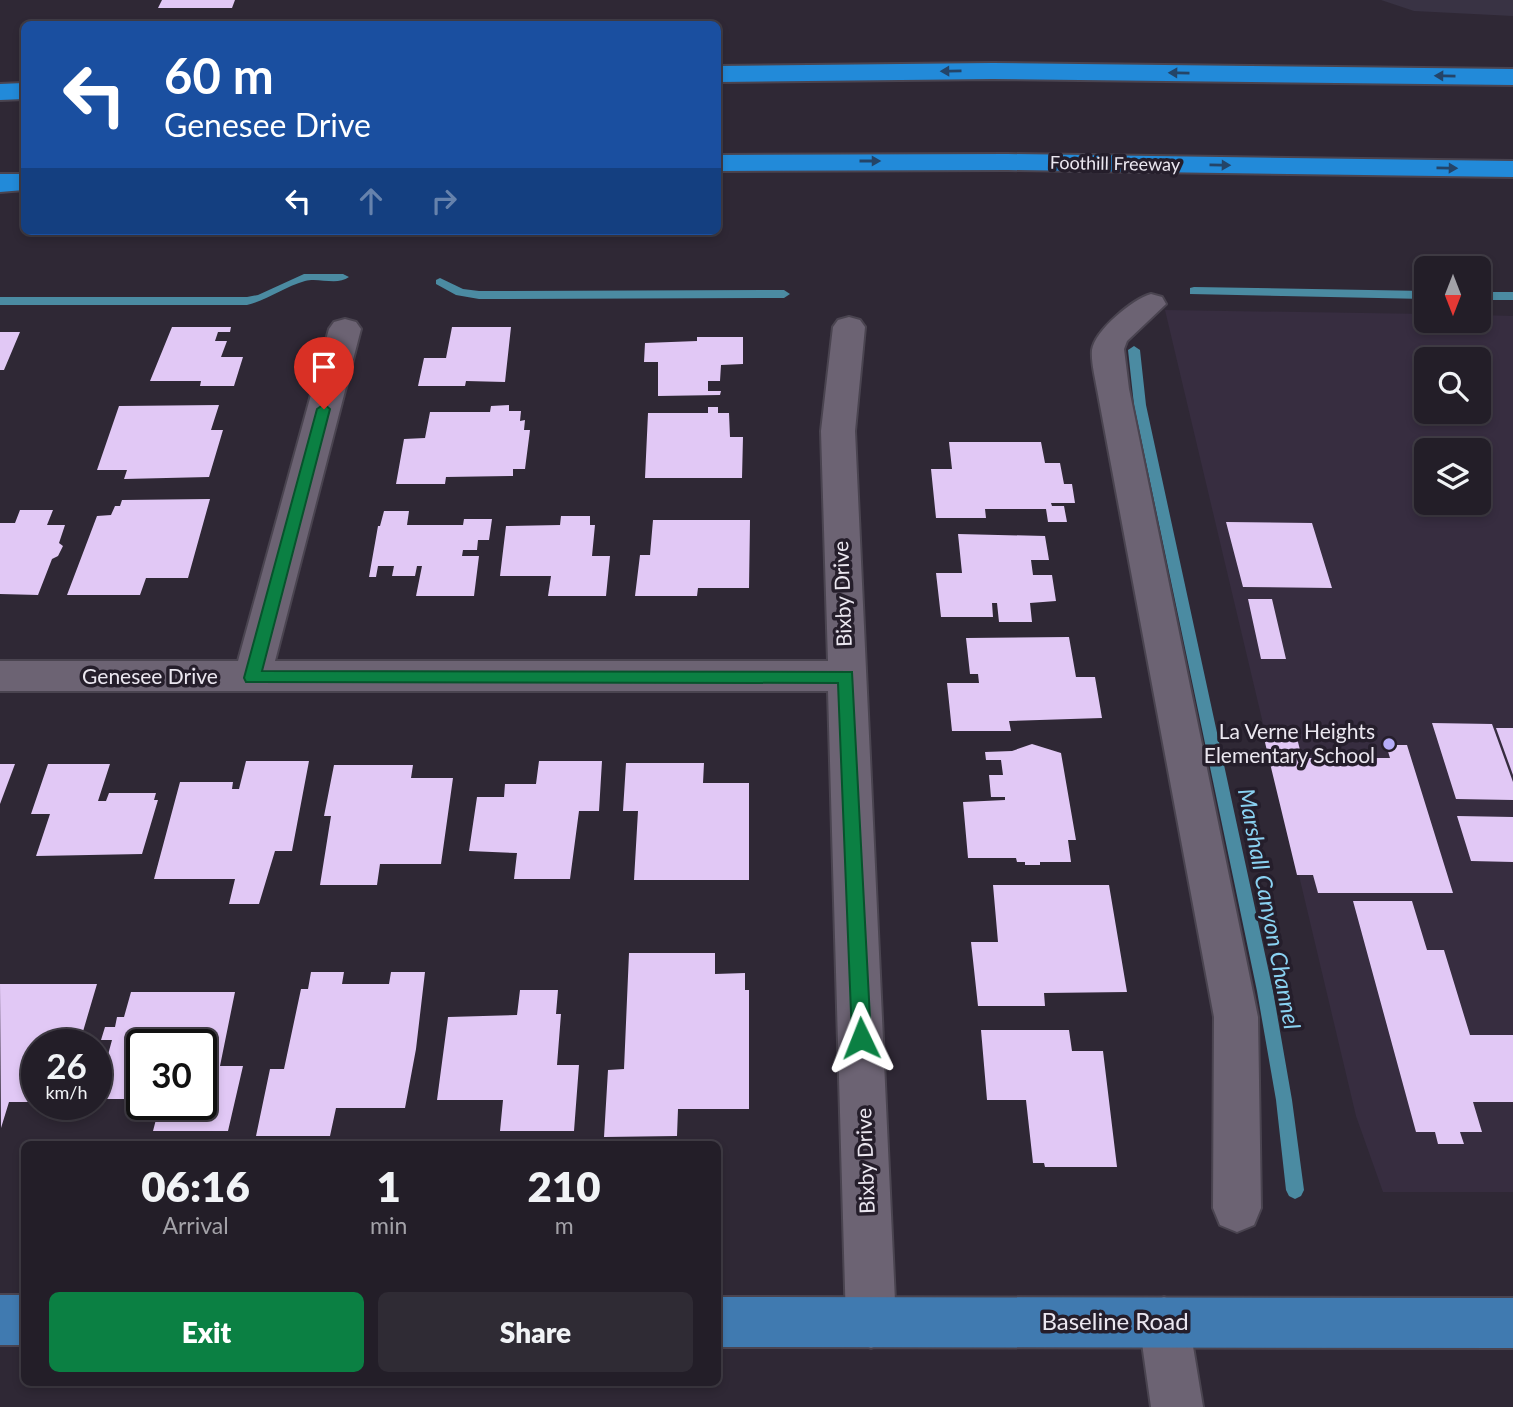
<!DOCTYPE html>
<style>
body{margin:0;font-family:Lato,sans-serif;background:#2f2b34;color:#f1f3f6;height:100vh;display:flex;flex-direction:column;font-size:26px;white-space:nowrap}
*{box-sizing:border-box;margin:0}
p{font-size:23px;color:#a3a2a8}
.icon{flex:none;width:38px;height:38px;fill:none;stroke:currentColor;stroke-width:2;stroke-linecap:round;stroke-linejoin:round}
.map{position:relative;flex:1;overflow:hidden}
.sheet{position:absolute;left:21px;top:1141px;width:700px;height:245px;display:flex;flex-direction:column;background:#231e28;border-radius:10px;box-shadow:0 4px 10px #0003,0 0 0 2px #403c45}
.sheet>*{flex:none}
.banner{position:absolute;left:21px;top:21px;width:700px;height:214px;border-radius:10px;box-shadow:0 4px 10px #0003,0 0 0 2px #403c45;background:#1a4fa0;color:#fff;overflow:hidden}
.needle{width:46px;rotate:180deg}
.buttons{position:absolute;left:1414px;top:256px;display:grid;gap:14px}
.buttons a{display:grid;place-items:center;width:77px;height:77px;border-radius:10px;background:#231e28;box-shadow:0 4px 10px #0003,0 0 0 2px #403c45;font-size:35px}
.speed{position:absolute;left:21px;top:1029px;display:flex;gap:14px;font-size:35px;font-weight:700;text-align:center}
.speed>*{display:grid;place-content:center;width:91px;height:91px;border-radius:50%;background:#231e28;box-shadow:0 4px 10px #0003,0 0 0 2px #403c45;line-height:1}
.speed small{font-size:18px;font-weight:400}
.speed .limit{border:4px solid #111;border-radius:10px;background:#fff;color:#111}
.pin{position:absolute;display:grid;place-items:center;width:60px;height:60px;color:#fff;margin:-72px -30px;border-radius:50% 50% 50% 0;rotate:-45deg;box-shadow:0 0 7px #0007}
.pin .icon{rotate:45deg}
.me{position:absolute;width:77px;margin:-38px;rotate:358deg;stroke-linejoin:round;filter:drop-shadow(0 0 5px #0008)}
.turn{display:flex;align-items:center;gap:24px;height:147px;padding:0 28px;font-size:32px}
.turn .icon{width:91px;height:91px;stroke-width:2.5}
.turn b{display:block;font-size:49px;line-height:60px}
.lanes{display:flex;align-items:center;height:66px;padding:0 28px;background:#0003;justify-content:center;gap:35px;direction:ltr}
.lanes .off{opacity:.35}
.eta{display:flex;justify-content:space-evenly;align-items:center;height:119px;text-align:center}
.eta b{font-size:42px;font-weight:800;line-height:49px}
.cta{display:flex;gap:14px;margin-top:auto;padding:14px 28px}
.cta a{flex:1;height:80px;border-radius:10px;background:#0b8043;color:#fff;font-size:28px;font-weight:800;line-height:80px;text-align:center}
.cta a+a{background:#2f2b34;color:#f1f3f6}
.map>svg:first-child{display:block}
</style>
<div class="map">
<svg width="1513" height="1407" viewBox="0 0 1513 1407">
<rect width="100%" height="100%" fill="#2f2835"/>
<path fill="#393344" d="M1381,0H1513V16L1414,11Z"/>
<path fill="#372d40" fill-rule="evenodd" d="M1165,310L1426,314V320H1479V315L1513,316V1192H1383L1356,1116ZM1426,359H1479V411H1426ZM1426,450H1479V502H1426Z"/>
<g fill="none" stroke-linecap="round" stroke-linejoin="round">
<path fill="#4b8ba2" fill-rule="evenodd" d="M304,274H343L349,277C337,286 318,277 305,281C284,287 268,300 247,305H0V297H247L258,295Z
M440,278L463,289L479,291L784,290L790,294L784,298L479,299L456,295L436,284V280Z
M1194,287L1426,291V299L1190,294V288Z
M1479,292H1513V300H1479Z
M1134,346L1140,350L1146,405L1273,991L1292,1100L1304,1190L1301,1196L1295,1199L1289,1196L1286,1190L1276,1100L1257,991L1134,405L1128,350Z"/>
</g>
<path fill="#e1c8f5" d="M162,0H235L232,8H158Z
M172,327H231L230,332H218L215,341H227L221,357H243L234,386H200L201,381H150Z
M452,327H511L505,382L466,381L465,386H418L424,358H446Z
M0,332H20L4,370H0Z
M697,337H743V364L721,365L720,381H708V391H721L720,395L658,396V362H644L645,343L697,341Z
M219,405L211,430H223L209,477L124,479L127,470H97L119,406Z
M509,405V411H521L520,421L525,420L524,430H530L525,469H513V476L446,477L445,484H396L404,439L425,438L430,412H490L491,406Z
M708,407H718V413H729L730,437H743L742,478H645L648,413H708Z
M949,442H1041L1045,463H1060L1064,484H1072L1075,503H1051L1052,506H1064L1067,522H1048L1046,509H985L986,518H936L931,469H952Z
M210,499L188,578H146L140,595H67L97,516L111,515L115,506H120L122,500Z
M20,510H53L47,525H65L59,543L63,546L58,556L52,559L38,595L0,594V523H15Z
M384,511H409L407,525H463L464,519H492L489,540H478L477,550H463L462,556H479L474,596H416L422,566H417L415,576H392L394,566H378L376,577H369L378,526H380Z
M561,516H590V525H595L592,556H610L606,596H548L551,576H500L506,526L560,525Z
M653,520H750L749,588H698L697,596H635L640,555H650Z
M1226,522L1312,523L1332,588L1243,587Z
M958,534L1045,536L1049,560H1031L1033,575H1052L1056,601L1030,603L1032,622H999L997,603H992L993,617H941L936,573H962Z
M1248,599H1272L1286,659H1261Z
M1069,637L1076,677H1095L1102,718L1009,721L1011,731H952L947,683H979L978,674H970L966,638Z
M1432,723L1492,724L1513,782V800L1456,799Z
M1496,728H1513V775Z
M1262,730H1295L1302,758H1390L1386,745H1407L1453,893H1318L1313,875H1297Z
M1032,744L1061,753L1076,840H1068L1071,862H1040V865H1025V862H1017L1016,858H968L963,802L1005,800V797H991L989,775H1003L1001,760H986L985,752L1012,751Z
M246,761H309L292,851H275L259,904H229L235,879H154L180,782H233L232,789H239Z
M539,761H602L599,811H579L570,879H514L517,853L469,851L477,797H504L505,784H536Z
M626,763H704L703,783H749V880H634L638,811H623Z
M0,764H15L0,804Z
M48,764H110L98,801H106L109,793H156L154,800H158L142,854L36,856L50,814H31Z
M334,765H413L411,778H453L441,864H380L377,885H320L331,816H324Z
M1457,816L1513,817V862L1471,861Z
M993,885H1109L1127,992L1044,993L1045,1006H978L971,942H998Z
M1353,901H1412L1427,950H1444L1470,1035H1513V1102H1473L1482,1132H1460L1464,1144H1438L1435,1132H1416Z
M629,953H715V974L745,973V990H749V1109H678L677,1136L604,1137L608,1070L624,1069Z
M311,972H344L342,984H389L391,972H425L416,1049L405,1108H336L330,1136H256L270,1069H284L301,989H308Z
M0,984H97L79,1045H37V1102H9L1,1128Z
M520,990H558L556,1014H561L557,1065H579L574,1131H500L503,1100H437L448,1017L517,1015Z
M131,992H235L220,1066H243L228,1131H153L160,1104H201V1045H142V1099H96L112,1040H101L105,1027H115L117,1017H124Z
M981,1030H1069L1072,1051H1103L1117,1167H1045L1044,1163H1033L1026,1100H987Z"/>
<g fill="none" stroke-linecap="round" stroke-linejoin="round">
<g stroke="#4a4450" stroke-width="4">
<path id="minor" d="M1151,294L1162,297L1166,304L1127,341L1124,349L1129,389L1258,1017L1261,1208L1254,1225L1237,1232L1220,1225L1213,1208L1214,1017L1097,389C1095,377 1091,362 1092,350C1095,330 1133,299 1151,294Z
M849,317L860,320L865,327L855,431L896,1323L889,1341L871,1348L853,1341L846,1323L828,691H0V661H238L329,329L334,322L345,319L356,322L361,329L275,661H828L821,431L833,327L838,320Z
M1164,1297L1182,1304L1189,1322L1203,1407H1151L1139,1322L1146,1304Z"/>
</g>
<g stroke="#4a4450" stroke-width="4">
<path id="major" d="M0,1295H24V1345H0Z
M718,1297L1513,1298V1348L718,1347Z"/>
</g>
<g stroke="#4a4450" stroke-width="4">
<path id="highway" d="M993,63L1513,69V85L993,79L718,82V66Z
M24,83V99L0,100V84Z
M1008,154L1513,161V177L1008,170L718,171V155Z
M0,174H24V190L0,192Z"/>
</g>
<use href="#minor" fill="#6c6373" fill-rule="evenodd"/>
<use href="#major" fill="#407ab0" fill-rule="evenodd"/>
<use href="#highway" fill="#228ad9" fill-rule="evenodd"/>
</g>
<defs><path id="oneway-solid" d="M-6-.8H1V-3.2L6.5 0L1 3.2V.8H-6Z" transform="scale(1.75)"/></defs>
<g fill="#244468">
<use href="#oneway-solid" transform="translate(951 71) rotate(179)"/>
<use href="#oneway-solid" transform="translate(1179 73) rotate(-179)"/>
<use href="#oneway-solid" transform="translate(1445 76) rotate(-179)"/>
<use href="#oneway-solid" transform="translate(870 161)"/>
<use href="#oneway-solid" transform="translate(1220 165) rotate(1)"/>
<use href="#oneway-solid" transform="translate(1447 168) rotate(1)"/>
</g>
<path fill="#0b8043" stroke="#07532c" stroke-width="2" d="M324,404L330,409L262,671L852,672L871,1038L868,1044L861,1047L855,1044L852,1038L838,683L246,682L244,678L317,409Z"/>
<circle fill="#b5acf8" stroke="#251e2b" stroke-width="2.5" cx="1389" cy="744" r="7"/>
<g text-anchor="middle" stroke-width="7" stroke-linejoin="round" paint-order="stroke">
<g font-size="18" fill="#ebe7f0" stroke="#251e2b">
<text transform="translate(1115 164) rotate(1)" y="6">Foothill Freeway</text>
</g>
<g font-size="21" fill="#ebe7f0" stroke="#251e2b">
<text transform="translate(843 594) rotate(-92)" y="7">Bixby Drive</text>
<text x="150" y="684">Genesee Drive</text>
<text transform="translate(866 1161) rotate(-92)" y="7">Bixby Drive</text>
</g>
<g font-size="21" fill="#ebe7f0" stroke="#251e2b" text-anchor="end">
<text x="1375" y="739">La Verne Heights<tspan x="1375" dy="24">Elementary School</tspan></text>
</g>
<g font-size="23" font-style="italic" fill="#8ad2f2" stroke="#251e2b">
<text transform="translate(1269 909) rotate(79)" y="8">Marshall Canyon Channel</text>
</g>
<g font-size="24" fill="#ebe7f0" stroke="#251e2b">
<text x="1115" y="1330">Baseline Road</text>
</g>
</g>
</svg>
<div class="buttons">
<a><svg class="needle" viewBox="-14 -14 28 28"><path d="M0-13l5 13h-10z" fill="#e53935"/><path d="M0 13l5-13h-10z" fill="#a3a2a8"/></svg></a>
<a><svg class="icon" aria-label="search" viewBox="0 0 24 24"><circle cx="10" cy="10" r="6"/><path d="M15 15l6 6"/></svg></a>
<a><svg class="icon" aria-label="layers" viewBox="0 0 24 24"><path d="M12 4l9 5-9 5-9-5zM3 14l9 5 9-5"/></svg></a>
</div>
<div class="speed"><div>26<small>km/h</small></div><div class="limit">30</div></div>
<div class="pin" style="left:324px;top:409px;background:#d93025"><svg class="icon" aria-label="arrive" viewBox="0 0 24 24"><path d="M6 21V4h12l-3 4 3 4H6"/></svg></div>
<svg class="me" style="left:861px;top:1038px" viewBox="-20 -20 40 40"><path d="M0-17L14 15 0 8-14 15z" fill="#0b8043" stroke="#fff" stroke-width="4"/></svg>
<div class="banner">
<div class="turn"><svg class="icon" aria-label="left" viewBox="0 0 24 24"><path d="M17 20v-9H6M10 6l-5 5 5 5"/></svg><div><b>60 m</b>Genesee Drive</div></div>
<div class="lanes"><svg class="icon" aria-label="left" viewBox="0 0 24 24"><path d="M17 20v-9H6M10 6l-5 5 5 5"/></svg><svg class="icon off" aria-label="ahead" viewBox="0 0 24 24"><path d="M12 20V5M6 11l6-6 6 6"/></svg><svg class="icon off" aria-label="right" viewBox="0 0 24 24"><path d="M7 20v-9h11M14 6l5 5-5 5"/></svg></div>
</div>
<section class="sheet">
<div class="eta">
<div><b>06:16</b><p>Arrival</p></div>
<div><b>1</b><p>min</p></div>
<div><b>210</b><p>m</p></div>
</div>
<div class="cta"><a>Exit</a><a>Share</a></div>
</section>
</div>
